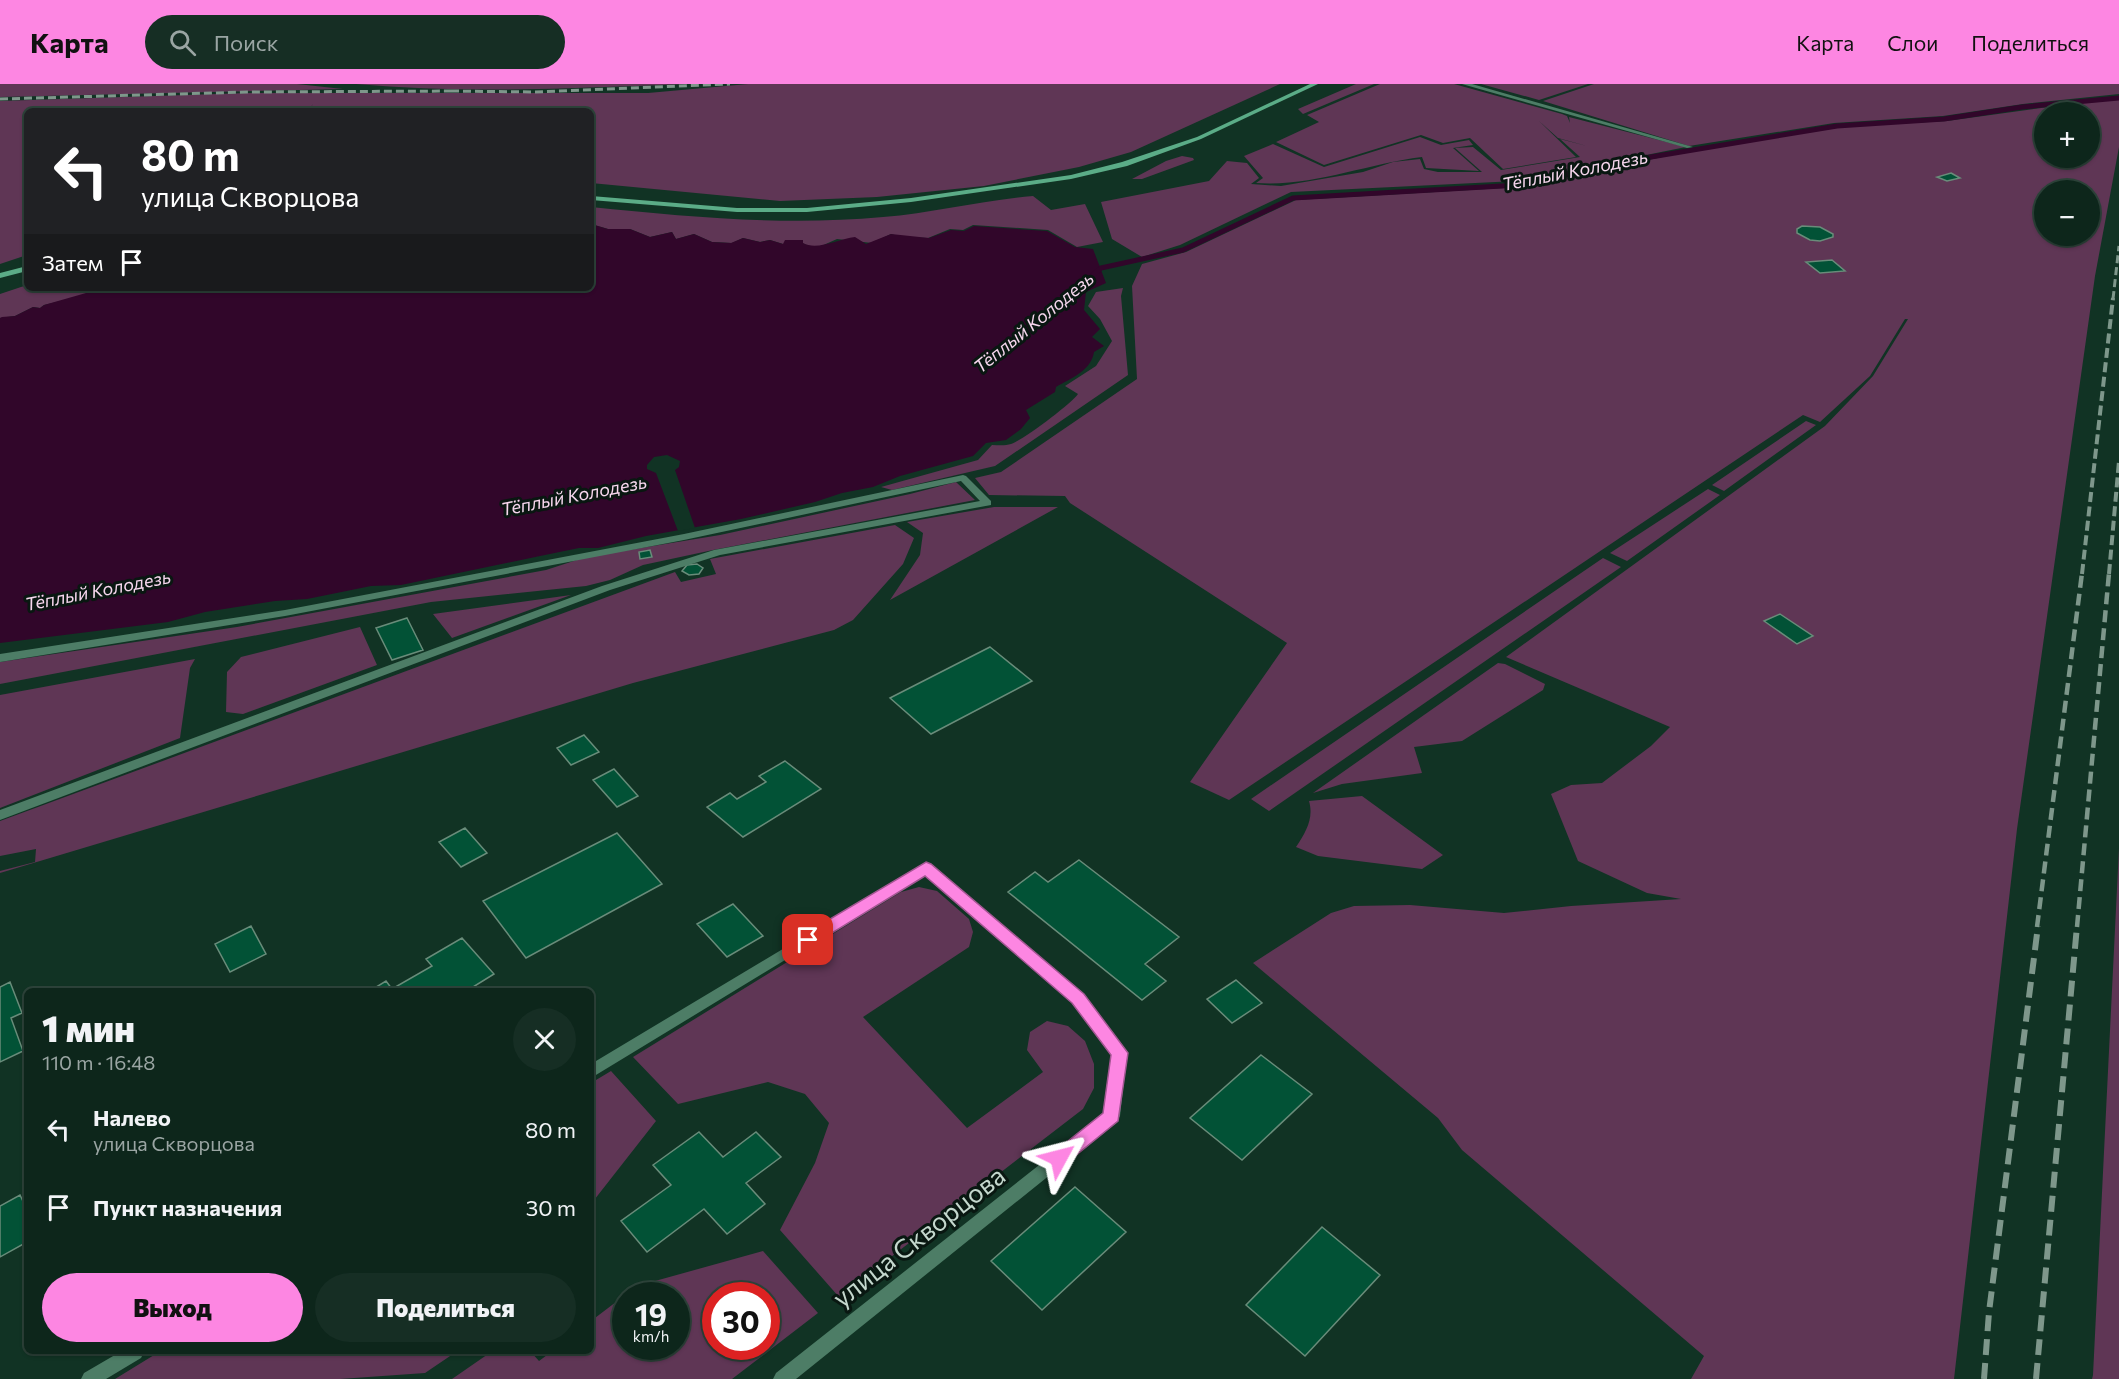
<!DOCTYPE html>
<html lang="ru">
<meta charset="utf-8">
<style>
body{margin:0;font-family:Commissioner,sans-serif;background:#162e24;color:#f1f3f6;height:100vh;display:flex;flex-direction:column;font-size:22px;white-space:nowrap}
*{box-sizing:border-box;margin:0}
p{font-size:20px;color:#9aa5a3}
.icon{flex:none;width:33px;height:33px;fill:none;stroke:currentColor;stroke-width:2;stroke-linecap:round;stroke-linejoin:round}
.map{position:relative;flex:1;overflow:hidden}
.panel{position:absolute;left:24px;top:904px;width:570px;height:366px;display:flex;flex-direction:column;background:#0d261b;border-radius:9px;box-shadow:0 2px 4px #0004,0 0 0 2px #2d433a}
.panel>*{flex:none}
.guide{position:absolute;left:24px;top:24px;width:570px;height:183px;border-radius:9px;box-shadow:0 2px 4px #0004,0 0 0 2px #2d433a;background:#202124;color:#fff;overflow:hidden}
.fabs{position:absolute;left:2034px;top:18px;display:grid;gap:12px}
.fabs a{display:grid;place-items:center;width:66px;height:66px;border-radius:50%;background:#0d261b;box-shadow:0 2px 4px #0004,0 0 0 2px #2d433a;font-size:30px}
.speed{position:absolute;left:612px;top:1198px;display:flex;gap:12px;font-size:30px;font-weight:700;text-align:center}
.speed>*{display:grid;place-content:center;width:78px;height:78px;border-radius:50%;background:#0d261b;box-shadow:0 2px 4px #0004,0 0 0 2px #2d433a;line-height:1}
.speed small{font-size:15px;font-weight:400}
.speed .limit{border:9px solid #d22;background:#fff;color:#111}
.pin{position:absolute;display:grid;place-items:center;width:51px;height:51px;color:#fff;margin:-26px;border-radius:12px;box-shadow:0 3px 9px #0006}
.me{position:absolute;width:66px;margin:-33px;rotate:52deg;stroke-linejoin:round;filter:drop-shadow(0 0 4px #0008)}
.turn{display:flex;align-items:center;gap:21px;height:126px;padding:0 18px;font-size:27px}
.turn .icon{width:78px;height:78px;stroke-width:2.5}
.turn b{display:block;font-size:42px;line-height:51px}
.then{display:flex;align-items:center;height:57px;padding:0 18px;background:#0003;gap:12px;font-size:22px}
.round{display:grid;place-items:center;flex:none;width:63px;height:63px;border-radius:32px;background:#162e24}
.overview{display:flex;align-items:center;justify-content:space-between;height:102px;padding:0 18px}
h1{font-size:36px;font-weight:800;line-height:45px}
.cta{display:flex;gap:12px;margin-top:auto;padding:12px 18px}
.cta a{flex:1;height:69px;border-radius:36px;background:#fd86e2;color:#111;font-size:24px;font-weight:800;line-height:69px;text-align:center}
.cta a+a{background:#162e24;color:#f1f3f6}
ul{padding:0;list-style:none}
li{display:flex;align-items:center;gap:18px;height:78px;padding:0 18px}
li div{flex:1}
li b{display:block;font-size:22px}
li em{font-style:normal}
header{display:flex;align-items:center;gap:36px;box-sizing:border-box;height:84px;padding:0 30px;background:#fd86e2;color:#111}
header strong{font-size:28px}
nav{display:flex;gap:33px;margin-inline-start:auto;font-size:21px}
.search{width:420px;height:54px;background:#162e24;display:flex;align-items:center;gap:15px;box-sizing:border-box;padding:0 21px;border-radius:33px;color:#9aa5a3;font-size:22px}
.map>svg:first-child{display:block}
</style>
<header>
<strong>Карта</strong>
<div class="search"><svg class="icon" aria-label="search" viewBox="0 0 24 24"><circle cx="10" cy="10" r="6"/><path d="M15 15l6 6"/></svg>Поиск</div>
<nav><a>Карта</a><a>Слои</a><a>Поделиться</a></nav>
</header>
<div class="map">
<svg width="2119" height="1295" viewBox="0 0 2119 1295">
<rect width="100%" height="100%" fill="#113324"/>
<path fill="#5f3655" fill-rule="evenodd" d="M0,0H297L343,5L0,13Z
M356,0H687C577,4 466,10 356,0Z
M748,0H1280L1131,68L1079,83L984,102L877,113L780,117L591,99V27H309L313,20L308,27H27V171L0,180V17L247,9H648Z
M1356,0H1374L1303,30L1298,25Z
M1380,0H1454L1562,30L1567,32L1570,39L1569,33L1686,63L1516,97L1291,108L1180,161L1142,173L1112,155L1101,118L1209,97L1227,77L1247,79L1259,94L1251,100L1281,102L1363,88L1393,78L1420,75L1424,85L1438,88H1482L1455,64L1473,63L1501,86L1580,73L1560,55L1587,62L1558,54L1539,37L1576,73L1503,85L1470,54L1443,59L1421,51L1324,81L1276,58L1319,38L1307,31Z
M1481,0H1588L1539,16Z
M1594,0H2119V10L2023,20L1943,32L1834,39L1689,62L1543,17Z
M2099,16H2119V63L2095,192L2017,745L1954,1295H1691L1704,1272L1462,1066L1438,1034L1253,879L1331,829L1354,822L1410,821L1504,829L1571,822L1681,815L1647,809L1578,777L1551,710L1571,701L1602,699L1651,662L1670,643L1506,573L1825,342L1873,292L1908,235H1905L1870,292L1820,338L1803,331L1229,716L1190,698L1287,559L1070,419L1065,412L989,411L975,394L1001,388L1137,295L1132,202L1142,180L1186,168L1296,116L1522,103L1700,65L1839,43L1947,37ZM2044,28H2090V74H2044ZM2044,106H2090V152H2044Z
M1420,53L1441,61L1469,56L1473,61L1453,64L1479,87L1426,84L1422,73C1366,80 1312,103 1256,99L1263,94L1244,72L1273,60L1324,83Z
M1182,72L1193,74L1194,76L1142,95H1132L1166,77Z
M1033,112L1051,126L1085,120L1103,158L1077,163L1048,146L973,141L963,146L950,145L928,154L902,153L891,150L872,159L837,155L819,163L809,162L802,159L783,160L770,156L760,158L743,154L732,159L712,158L694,150L676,155L672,148L650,153L630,145H608L591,140V123C689,133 785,142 883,133C933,129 983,116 1033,112Z
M27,201V204H115L44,221L40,224L33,223L15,232L0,234V210Z
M1123,204L1121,212L1128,291L995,382L892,406L881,403L978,376L992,361C998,361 1005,362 1011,360C1023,356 1071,320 1078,310L1065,302L1096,282L1112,257L1100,235L1088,222L1096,208Z
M1806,337L1816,341L1724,407L1712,401Z
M956,398L975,416L713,466L643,481L610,496L586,502L431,518L0,600V578L237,543L546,486L586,473L720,451L910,410Z
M1708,405L1720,411L1627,477L1610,469Z
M994,423H1058L890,516L920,471L923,449L907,438Z
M895,441L914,454L903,480L853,536L834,546L633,599L0,789V787L35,778L36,765L0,772V737L675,488L681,498L716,490L710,475Z
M1603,474L1621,483L1269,727L1251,715Z
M571,511L452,554L433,530Z
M360,543L377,581L243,630L226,628L227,588L241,573Z
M195,575L190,584L180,654L0,724V611Z
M1498,579L1505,580L1545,600L1543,606L1462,657L1414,663L1422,689L1342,700L1313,709Z
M1362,712L1443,771L1422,785L1318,772L1296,763C1306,748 1314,734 1309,717Z
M2119,764V1295H2092L2093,1291Z
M919,803L937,807L969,835L973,848L969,863L863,933L967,1044L1043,988L1027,966L1030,948L1047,937L1068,942L1085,957L1094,980V1004L1083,1025L839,1213L780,1146L815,1079L829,1039L805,1010L768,998L678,1020L633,973L901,808Z
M611,987L656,1037L591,1120V999Z
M763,1167L818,1229L732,1295H452L491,1268H531L539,1277L551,1268H591V1237L637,1202ZM626,1212H676V1263H626ZM716,1212H766V1263H716Z
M159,1268H456L425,1289L340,1295H115Z"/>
<path fill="#31062a" d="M591,140L608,145H630L650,153L672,148L676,155L694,150L712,158L731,159L743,154L760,158L770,156L783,160L785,156H803V159C817,167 838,155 855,153L866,160L891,150L929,154L951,146L964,147L974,142L1047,147L1075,163L1093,165L1106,199L1086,208L1084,226L1100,245L1092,253L1104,262L1094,268C1091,287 1071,294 1056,303L1055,308L1026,326L1030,334L1021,345L1006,356L986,359L973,372L900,392L873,403L842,409L815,418L741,435L646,452L598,464H579L540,472L401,501L371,502L307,515L275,517L205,528L168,538L0,559V234L2,233L15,232L33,223L40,224L44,221L93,207L115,204H591Z"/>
<path fill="#113324" d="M667,371L680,377L679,383L675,386L695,444L678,447L656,389L647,385V381L654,373Z"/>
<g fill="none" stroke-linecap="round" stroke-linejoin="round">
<path stroke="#31062a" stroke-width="5" d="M1093,191L1101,184L1183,166L1293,114L1519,101L1633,76L1837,42L1944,35L2022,23L2119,14"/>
</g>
<path fill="#025236" stroke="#698c7a" stroke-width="1.5" d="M1951,89L1960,94L1947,97L1937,93Z
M1802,142L1820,143L1833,150V153L1820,157L1810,156L1797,149V145Z
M1832,176L1845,187L1820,189L1806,178Z
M650,466L652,473L640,475L639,468Z
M697,480L703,484L699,490L689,491L682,487L687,481Z
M1780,530L1813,552L1797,560L1764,537Z
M407,534L423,566L392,576L376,544Z
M990,563L1032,597L931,650L890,614Z
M584,651L599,668L571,681L557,664Z
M785,677L821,705L743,753L707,723L730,709L737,715L766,698L759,692Z
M614,685L638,712L617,723L593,696Z
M465,744L487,769L461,783L439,758Z
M617,749L662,800L526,874L483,817Z
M1079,776L1179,853L1145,880L1166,897L1142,916L1008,808L1035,788L1048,798Z
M733,820L763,852L727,873L697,840Z
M251,842L266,870L230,888L215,860Z
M462,854L494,890L465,908H368L386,897L392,905L432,882L426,875Z
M1236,896L1262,919L1232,939L1207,915Z
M10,898L22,929L11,934L23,967L0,978V903Z
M1261,971L1312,1010L1242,1076L1190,1034Z
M699,1048L723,1073L756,1048L781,1073L746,1099L765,1120L727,1150L704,1125L647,1168L621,1137L671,1101L653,1081Z
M1075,1103L1126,1148L1042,1226L991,1177Z
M20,1111L27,1126V1158L0,1173V1122Z
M1322,1143L1380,1191L1305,1272L1246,1221Z"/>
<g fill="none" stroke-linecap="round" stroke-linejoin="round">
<path fill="#4d7d66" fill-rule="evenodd" d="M963,391L966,392L991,417V421L720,471L610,506L0,736V726L602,502L714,466L980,417L961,397L684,456L285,532L0,578V570L285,526L684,450Z"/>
<path fill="#4d7d66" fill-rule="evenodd" d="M1462,0H1472L1693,63L1687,64Z
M926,779L931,781L1083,910L1125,965L1127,969L1120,1032L1117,1037L796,1295H773L776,1289L1105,1029L1112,970L1073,918L925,791L591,994V980Z
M120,1268H144L141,1274L106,1295H81L84,1289Z"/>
<path fill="#5bac87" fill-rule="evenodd" d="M1310,0H1318L1201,55L1127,82L1071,95L911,118L807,128H737L591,116V112L737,124H807L911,114L1071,91L1122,78L1197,53Z
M27,182V187L0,194V189Z"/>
<path stroke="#7e978b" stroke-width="3" stroke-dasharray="8 4" stroke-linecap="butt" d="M451,7L534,8L730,0
M0,15L247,8L459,7
M2113,215L2119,162"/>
<path stroke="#7e978b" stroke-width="4" stroke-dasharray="10 4.5" stroke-linecap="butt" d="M2082,490L2113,214
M2109,490L2119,377"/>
<path stroke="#7e978b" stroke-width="4.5" stroke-dasharray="12 6" stroke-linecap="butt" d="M2037,843L2082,489
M2077,843L2109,489"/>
<path stroke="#7e978b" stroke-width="6" stroke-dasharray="16 8" stroke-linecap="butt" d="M1984,1295L1989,1228L2038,842
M2036,1295L2077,842"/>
</g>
<path fill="#fd86e2" stroke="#a45793" stroke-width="1.5" d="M926,778L931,780L1084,910L1128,969L1118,1037L1065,1080L1059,1082L1053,1080L1050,1074L1053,1069L1103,1029L1111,971L1072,919L925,792L814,860H803L800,856L803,851Z"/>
<g text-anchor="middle" stroke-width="6" stroke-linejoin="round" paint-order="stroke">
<g font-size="18" font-style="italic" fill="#f7d7ee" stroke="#091711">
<text transform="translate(1575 87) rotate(-11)" y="6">Тёплый Колодезь</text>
<text transform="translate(1034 239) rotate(-39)" y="6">Тёплый Колодезь</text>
<text transform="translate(574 412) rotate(-11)" y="6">Тёплый Колодезь</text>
<text transform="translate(98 507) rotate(-11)" y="6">Тёплый Колодезь</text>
</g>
<g font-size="26" fill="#c4d7cd" stroke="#091711">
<text transform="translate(919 1153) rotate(-38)" y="9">улица Скворцова</text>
</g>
</g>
</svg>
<div class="fabs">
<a>+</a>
<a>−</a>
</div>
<div class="speed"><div>19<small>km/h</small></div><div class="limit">30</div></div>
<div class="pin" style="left:808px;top:856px;background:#d93025"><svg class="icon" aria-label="arrive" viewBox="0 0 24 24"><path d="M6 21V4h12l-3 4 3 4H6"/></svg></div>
<svg class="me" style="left:1059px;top:1074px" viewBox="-20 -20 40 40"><path d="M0-17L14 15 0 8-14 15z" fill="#fd86e2" stroke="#fff" stroke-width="4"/></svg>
<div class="guide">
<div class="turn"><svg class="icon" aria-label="left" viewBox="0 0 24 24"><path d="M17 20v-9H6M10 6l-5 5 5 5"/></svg><div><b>80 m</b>улица Скворцова</div></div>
<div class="then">Затем<svg class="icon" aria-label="arrive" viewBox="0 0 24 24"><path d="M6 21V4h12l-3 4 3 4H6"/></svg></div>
</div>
<section class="panel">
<div class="overview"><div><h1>1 мин</h1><p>110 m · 16:48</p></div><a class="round"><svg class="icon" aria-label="close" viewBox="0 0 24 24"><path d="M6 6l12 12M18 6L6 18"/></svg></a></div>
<ul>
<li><svg class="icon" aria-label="left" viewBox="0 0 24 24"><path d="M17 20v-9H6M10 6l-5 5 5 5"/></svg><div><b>Налево</b><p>улица Скворцова</p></div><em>80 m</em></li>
<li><svg class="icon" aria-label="arrive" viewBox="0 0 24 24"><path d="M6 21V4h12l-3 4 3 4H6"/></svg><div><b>Пункт назначения</b></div><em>30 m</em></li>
</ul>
<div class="cta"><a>Выход</a><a>Поделиться</a></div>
</section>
</div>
